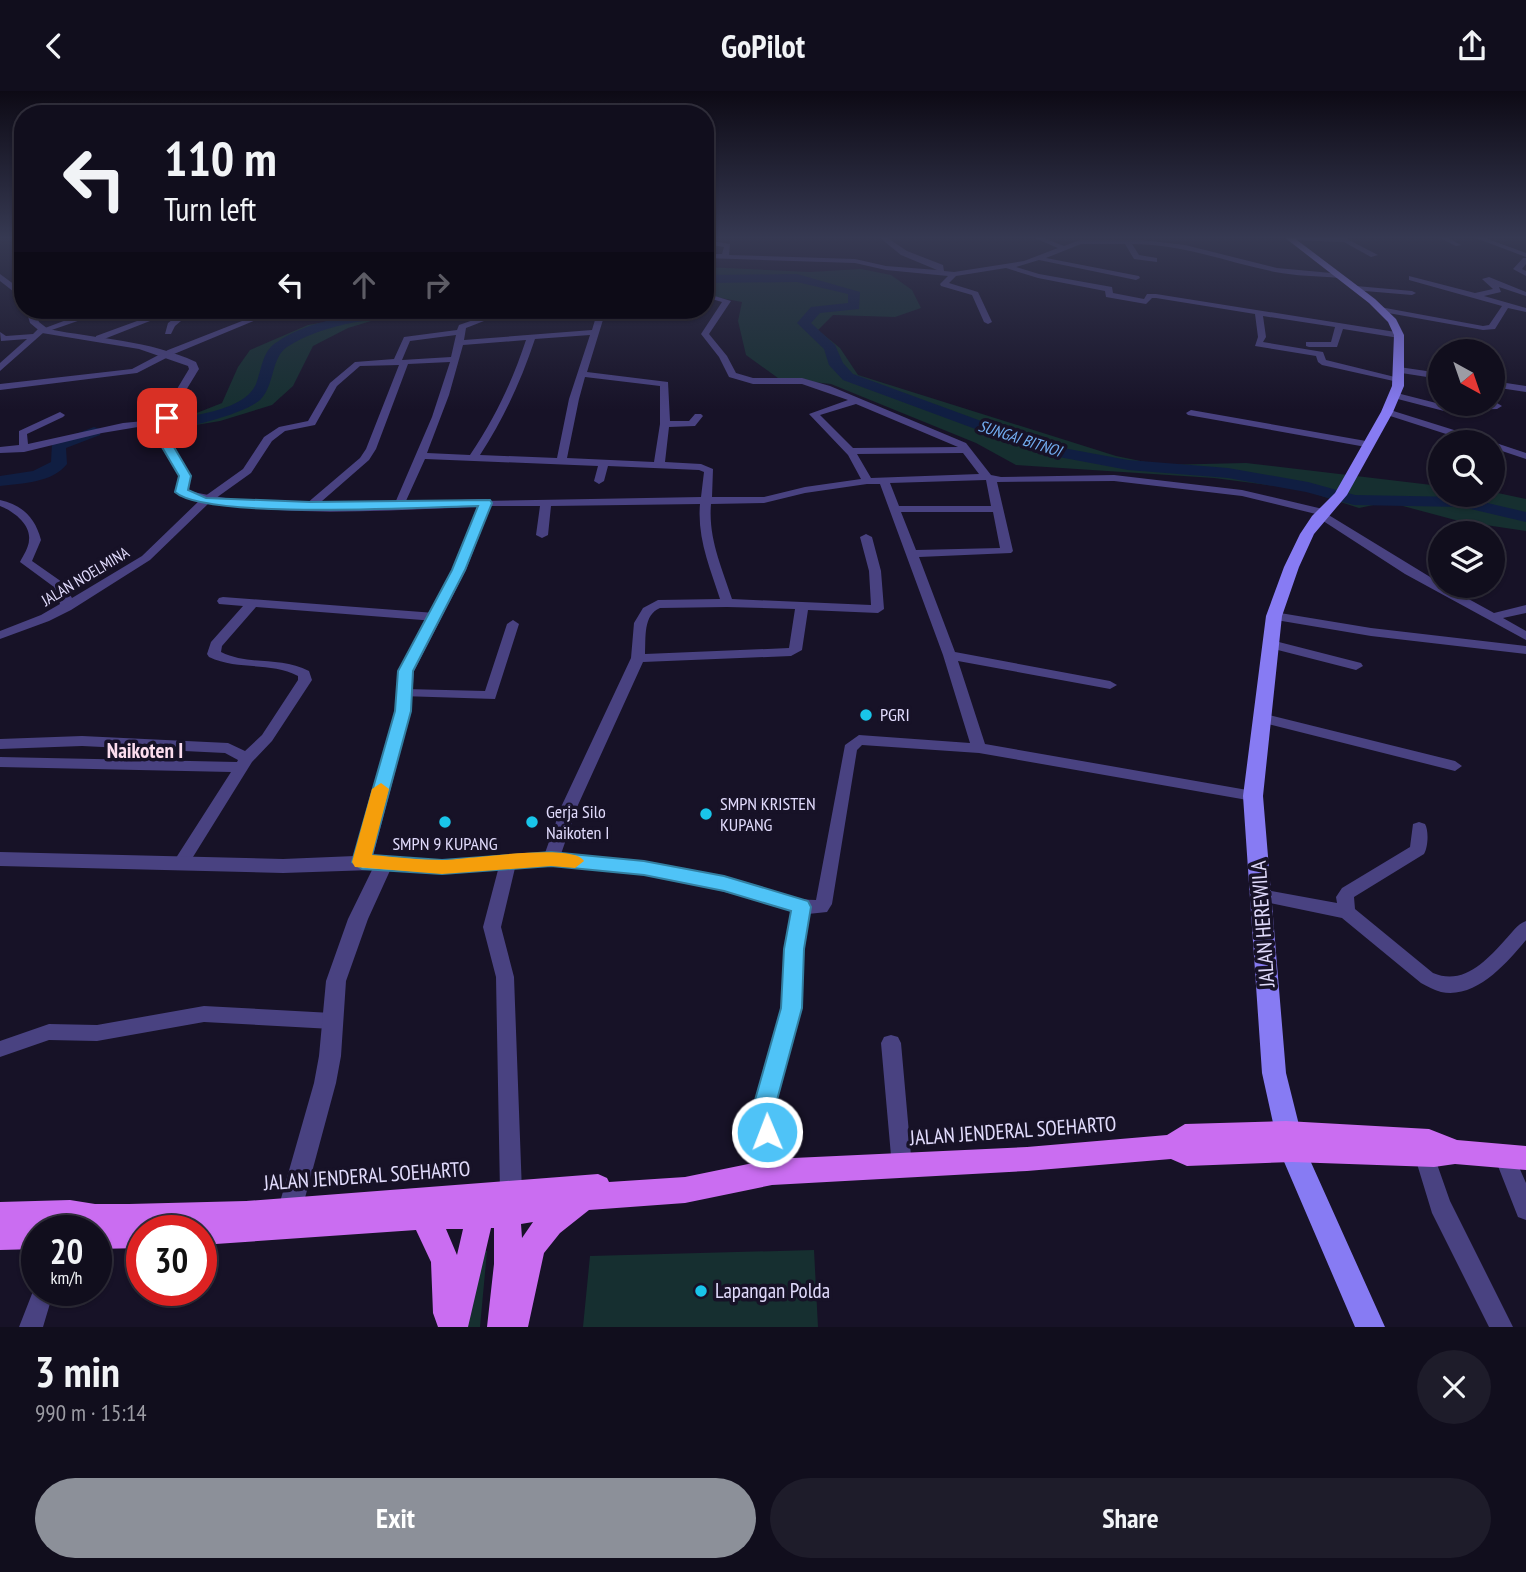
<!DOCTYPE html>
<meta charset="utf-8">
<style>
body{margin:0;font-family:"PT Sans Narrow",sans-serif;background:#1e1c2a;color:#f1f3f6;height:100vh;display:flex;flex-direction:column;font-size:26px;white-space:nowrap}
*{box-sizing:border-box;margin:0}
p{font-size:23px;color:#9c9ca4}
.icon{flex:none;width:38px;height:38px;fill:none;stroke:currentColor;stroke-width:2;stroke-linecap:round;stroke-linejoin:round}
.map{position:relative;height:1236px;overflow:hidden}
.panel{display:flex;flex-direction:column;background:#110e1d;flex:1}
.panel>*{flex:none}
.guide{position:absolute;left:14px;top:14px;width:700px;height:214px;border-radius:28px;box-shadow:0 2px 5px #0004,0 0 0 2px #302e3b;background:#110e1d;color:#f1f3f6;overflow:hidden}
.needle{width:46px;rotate:140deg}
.buttons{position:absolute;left:1428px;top:248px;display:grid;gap:14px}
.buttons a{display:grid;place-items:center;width:77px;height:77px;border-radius:50%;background:#110e1d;box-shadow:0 2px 5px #0004,0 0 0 2px #302e3b;font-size:35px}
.speed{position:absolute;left:21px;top:1124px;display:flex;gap:14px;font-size:35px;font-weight:700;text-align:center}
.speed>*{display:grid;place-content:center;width:91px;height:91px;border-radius:50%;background:#110e1d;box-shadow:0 2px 5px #0004,0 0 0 2px #302e3b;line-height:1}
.speed small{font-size:18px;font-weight:400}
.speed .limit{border:10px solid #d22;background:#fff;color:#111}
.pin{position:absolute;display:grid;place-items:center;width:60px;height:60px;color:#fff;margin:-30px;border-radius:14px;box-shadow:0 4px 10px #0006}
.me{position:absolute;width:77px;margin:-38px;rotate:359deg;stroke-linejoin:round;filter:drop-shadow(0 0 5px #0008)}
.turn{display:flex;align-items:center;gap:24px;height:147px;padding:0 35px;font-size:32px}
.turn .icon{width:91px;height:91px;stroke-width:2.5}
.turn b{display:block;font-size:49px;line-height:60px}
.lanes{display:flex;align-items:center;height:66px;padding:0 35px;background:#0003;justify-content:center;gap:35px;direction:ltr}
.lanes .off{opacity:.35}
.round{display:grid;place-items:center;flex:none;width:74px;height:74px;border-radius:37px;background:#1e1c2a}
.summary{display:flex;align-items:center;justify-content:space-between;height:119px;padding:0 35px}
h1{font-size:42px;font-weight:700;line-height:52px}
.cta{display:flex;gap:14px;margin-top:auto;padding:14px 35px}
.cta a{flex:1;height:80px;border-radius:42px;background:#8c9099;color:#fff;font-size:28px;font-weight:700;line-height:80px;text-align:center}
.cta a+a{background:#1e1c2a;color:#f1f3f6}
header{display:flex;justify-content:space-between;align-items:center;height:91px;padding:0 35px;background:#110e1d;font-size:32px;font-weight:700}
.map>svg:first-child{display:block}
</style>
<header><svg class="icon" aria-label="back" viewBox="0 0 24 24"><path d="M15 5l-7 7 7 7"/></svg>GoPilot<svg class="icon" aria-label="share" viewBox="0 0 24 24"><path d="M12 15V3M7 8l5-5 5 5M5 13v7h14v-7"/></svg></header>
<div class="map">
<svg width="1526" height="1236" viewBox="0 0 1526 1236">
<rect width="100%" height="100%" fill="#171227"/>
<path fill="#162f30" d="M705,176L810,181L861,178L891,184L912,199L921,217L895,226L833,224L818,239L840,257L858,284L1116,365L1160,374L1246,372L1440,395V404H1493V401L1526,408V440L1459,430L1388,411L1359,417L1300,398L1214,387L1016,374L976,352L831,293L778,287L746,264L738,230L742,211L705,204Z
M392,219H462L418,230L381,227L348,237L313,255L293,295L272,314L220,330L184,336V327L222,312L238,276L250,259L308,234Z
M814,1159L818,1236H583L590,1165Z
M487,1160L480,1236H457L476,1161Z"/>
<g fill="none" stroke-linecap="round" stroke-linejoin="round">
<path fill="#101e42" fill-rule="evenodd" d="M797,183L860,201L859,218L820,222L811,232L835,254L843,272L853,283L1047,354L1128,369L1228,377L1308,391L1355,404L1462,406L1526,421V431L1462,416L1354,414L1306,401L1228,387L1128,379L1043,363L843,289L829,274L824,258L797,232L811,216L848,212V203L797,191L705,192V184Z
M391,219H434L428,223C382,227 327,230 287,256C271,267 275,293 261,308C246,324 150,350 134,334L142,329C171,328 243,324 256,293C262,278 262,260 277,251C309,229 354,224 391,219Z
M94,336L100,338V344L66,357L67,373C52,392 23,392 0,395V385L33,380L51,371L52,352Z"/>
<path fill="#494281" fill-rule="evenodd" d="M879,146H886L907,160L943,174L944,180L954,181L1024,170L1058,157L1032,146H1041L1064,155L1080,149H1142L1185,154L1277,177L1342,183V187H1339C1318,185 1295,185 1275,181C1227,171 1181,153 1132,153L1139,164L1157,167V171L1134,168L1125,153H1081L1046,167L1139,185L1140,187L1136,189L1039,169L1016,176L1039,183L1112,196L1113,202L1144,208L1147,203H1156L1402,242V246L1399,247L1343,238L1337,256H1309L1306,255V251H1331L1335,236L1263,225L1266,246L1263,251L1323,261L1326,269L1403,288L1398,291L1322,274L1318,271L1316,265L1255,255L1258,246L1255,223L1156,207H1152L1146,213L1106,206L1105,200L1038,187L1006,177L956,185L949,192L978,201L992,231L988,233L984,231L972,204L941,195L940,193L948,185L886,179L855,172L705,167V163H722L724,156L705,153V149L730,153L729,164L855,168L886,175L937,179L901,164Z
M1292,146L1345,147L1378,164L1371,166L1344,151L1290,149Z
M1438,146H1446L1461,154L1456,155Z
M1473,146H1482L1526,162V166Z
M1523,167H1526V173L1522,178L1526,180V185L1513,178Z
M1409,185L1475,202L1493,198L1482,188L1489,186L1526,201V205L1499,196L1501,201L1484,205L1526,217V221L1508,217L1495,238L1483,239L1377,220V216H1380L1483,235L1489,234L1502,215L1409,189Z
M1356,195L1412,200L1416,202L1412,204L1353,199V195Z
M705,202L731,210L709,243L727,265L736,282L753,287H802L830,295L966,352L991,384L1001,386L1114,384L1242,399L1327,419V423L1440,492V495H1445L1494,522L1526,514V522L1503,527L1526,540V549L1405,483L1317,426L1316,423L1242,405L1114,390L997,391L1013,460L1011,462L919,466L955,561L1110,590L1117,594L1110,598L958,570L985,653L1253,700L1258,701L1261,705L1258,709L1253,710L979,662L862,654L857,659L832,813L827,821L808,823L803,857L801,917L776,1009L783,1081L779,1088L772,1091L765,1088L761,1081L756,1009L783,917L785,857L792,820C703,793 609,769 515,777L501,836L514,886L522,1101L519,1108L511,1111L503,1108L500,1101L496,886L483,836L498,779L472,781L384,779L378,777L376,773L378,769L384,767L472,769L545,762L562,714L631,567L634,532L643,517L658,509L720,508C710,477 697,447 700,413L551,415L548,444L542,447L536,444L540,415H486L481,412L482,410L701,406L704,381L699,379L608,375L604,390L599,393L594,390L598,375L425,368L405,412L404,414H396L395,412L432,326L450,271L408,273L376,358L369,369L314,417H306V413L360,367L366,358L399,274L360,275L337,295L315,334L285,340L272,350L251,382L209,412L150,469L71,519L49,530L0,548V540L41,524L60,513L54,496L20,471C23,465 29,456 29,449C31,433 13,420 0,415V409C22,414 35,426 41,449L32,470L62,491L72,507L142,465L201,408L243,378L264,346L279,336L308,330L330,292L355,271L394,268L404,246L457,239L459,234C494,221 536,217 574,219L570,221L484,230L466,237L464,249L592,239L598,219H606L587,281L668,291L670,330H689L695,323H701L703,325L695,335L669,336L665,371L701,373L713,378L712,406H764L805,396L861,388L848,364L809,323L848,309L802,293H753L729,286L719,266L701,243L722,211L705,206ZM456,244L451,266L402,269L410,250ZM590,244L569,308L557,367L480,364C504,327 521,290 535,248ZM526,249C512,291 495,327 470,364L427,362L449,304L463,254ZM585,286L660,295V333L654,371L567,367L579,308ZM856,313L958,356L853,357L820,324ZM963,362L979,383L871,387L857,363ZM986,389L991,415H899L890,392ZM867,393H880L943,564L970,652L859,644L845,654L816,809C784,809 753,793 722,786C668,774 615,768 561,763L578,714L643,571L791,565L802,559L808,519L878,522L884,518L881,480L872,446L866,443L860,446L869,480L871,514L732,508C722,477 708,447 711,413L764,412L805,402ZM901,421H993L1000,457L916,459ZM727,516L795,518L789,557L645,563C646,546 643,524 660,517Z
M93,219L146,227L167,219H178L99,250L96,249V245L137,230L95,224L43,242L0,280V272L27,248L1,250L0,241L6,245L33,243L39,237H45Z
M270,219H280L174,263L137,282L0,299V293L132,278L168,259Z
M180,223L187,225L175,235L171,243H165L168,232Z
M1393,301L1444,314L1497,312L1502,315L1497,318L1444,320L1390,306V302Z
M1387,318L1489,350L1490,352H1474L1384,323V319Z
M1191,319L1366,350L1371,353L1366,356L1188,324L1186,322Z
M60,321L65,324L63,326L27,343L28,353L123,332L165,328L170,331L165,334L144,335L102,342L24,361L0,362V356L19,354V340Z
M1493,351L1526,362V368L1493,357V352H1490Z
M223,506L435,522L441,526L435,530L256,516L222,555L221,561C249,575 281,565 309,580L312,589L272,650L252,671L188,774L182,776L176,774L174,770L231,681L0,676V666L237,671L238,669L225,662L82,655L0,658V648L82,645L228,652L245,660L262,644L298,589V585C270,570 238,580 209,566L207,563L211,551L243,515L219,513L217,510L219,507Z
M1274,521L1371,537L1526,555V563L1371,545L1270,528L1268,525Z
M513,529L519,533L495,608L401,605L399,602L401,599L406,598L485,600L507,533Z
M1271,549L1361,572L1363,575L1356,579L1266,556L1264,553Z
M1261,622L1455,670L1462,675L1455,680L1256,630L1254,627L1256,624Z
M1419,731L1425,733C1429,740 1428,756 1424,763L1354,806L1355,818L1433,882C1463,895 1486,870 1505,849C1512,842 1517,833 1526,830V849C1506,873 1476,908 1441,901C1434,899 1427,895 1421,892L1342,827L1261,810L1255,809L1253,804L1255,799L1261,798L1337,812L1336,806L1342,797L1410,756L1413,733Z
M204,915L332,922L339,924L341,930L339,936L332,938L204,931L97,950L49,949L0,966V950L49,933L97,934Z
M891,944L898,946L901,952L912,1076L909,1083L902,1086L895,1083L892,1076L881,952L884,946Z
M1424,1053L1431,1056L1450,1110L1513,1236H1489L1432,1122L1414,1063L1417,1056Z
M1504,1055L1511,1058L1526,1092V1129L1518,1126L1494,1065L1497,1058Z
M37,1190V1199H54L43,1236H19Z"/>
<path fill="#494281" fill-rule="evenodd" d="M0,183L23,200V208L0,190Z
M26,219H34L39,231L48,238C98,248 149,249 196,271L199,278C182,306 163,332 179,365C186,380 191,381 189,400C287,423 387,411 486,408L492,412L466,479L414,580L411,620L373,765L391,768L393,773L368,828L346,890L341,965L336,992L302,1118L299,1126L290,1130L281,1126L278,1118L314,992L319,965L326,890L348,828L372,779L283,782L0,775V761L283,768L355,765L395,620L398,580L452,479L478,416C377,419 278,429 179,405V385L163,355L162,331L171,308L189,278L188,275L139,258L42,242L30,232Z
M1399,276L1440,282V288L1395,281L1394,279Z
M1493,290L1526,295V301L1493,296Z"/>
<path fill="#877bf3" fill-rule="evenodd" d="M1284,146H1293L1375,208L1396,228L1404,244V295L1393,321L1347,404L1314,443L1299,476L1282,525L1263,705L1286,982L1305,1058L1385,1236H1355L1279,1059L1262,982L1243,705L1266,525L1284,476L1300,443L1312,425L1335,402L1381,321L1392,295L1394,244L1388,231L1369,212Z"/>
<path fill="#ca6df1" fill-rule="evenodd" d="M1286,1030L1429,1038L1457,1049L1526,1055V1079L1455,1073L1434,1076L1292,1071L1187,1075L1171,1068L1027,1080L772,1094L685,1112L589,1119L560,1142L544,1162L528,1236H487L494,1173V1137H491L468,1236H438L433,1222L431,1171L416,1139L201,1154V1139H142V1157L96,1158V1139L47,1136L49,1139H37V1158L0,1159V1111L70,1109L95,1113H129L246,1110L598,1083L607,1087L609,1091L685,1086L772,1068L1027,1056L1167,1044L1185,1033ZM533,1131L522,1147L521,1133ZM446,1138H463L457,1164Z"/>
</g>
<linearGradient id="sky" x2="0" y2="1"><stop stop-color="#0d0a15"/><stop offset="0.46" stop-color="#363952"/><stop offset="1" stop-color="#363952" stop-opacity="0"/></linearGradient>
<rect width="1526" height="319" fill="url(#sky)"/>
<path fill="#4fc3f7" stroke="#337fa1" stroke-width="2" d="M167,323L173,327L171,351L191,385L188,399L206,407L310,411L490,409L492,412L465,479L413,580L411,620L372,764L442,769L551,761L644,770L724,785L808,810L811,816L804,858L802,917L777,1009L779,1041L775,1049L767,1052L759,1049L756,1041L755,1009L781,917L784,858L791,820L724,800L644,784L551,775L442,783L362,778L352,771L395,620L398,580L452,479L478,415C426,416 206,429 175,401L179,385L159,351L162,327Z"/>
<path fill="#f59e0b" d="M381,692L389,698L372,764C396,766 419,769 442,769C466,769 573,751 584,770L575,777L551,775L442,783L355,776L352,771L372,698Z"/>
<g fill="#19c5ea" stroke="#171227" stroke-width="2.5">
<circle cx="866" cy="624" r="7"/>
<circle cx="706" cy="723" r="7"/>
<circle cx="445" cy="731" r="7"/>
<circle cx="532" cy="731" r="7"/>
<circle cx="701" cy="1200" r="7"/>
</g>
<g text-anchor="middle" stroke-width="7" stroke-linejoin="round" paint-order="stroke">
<g font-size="16" font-style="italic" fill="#73aef2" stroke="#171227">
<text transform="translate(1020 347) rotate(18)" y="6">SUNGAI BITNOI</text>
</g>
<g font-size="16" fill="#e1dbfc" stroke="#171227">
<text transform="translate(85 485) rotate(-31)" y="6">JALAN NOELMINA</text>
</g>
<g font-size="18" fill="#e1dbfc" stroke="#171227" text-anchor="start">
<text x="880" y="630">PGRI</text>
<text x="720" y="719">SMPN KRISTEN<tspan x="720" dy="21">KUPANG</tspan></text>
<text x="546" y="727">Gerja Silo<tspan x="546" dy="21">Naikoten I</tspan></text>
<text x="445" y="759" text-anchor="middle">SMPN 9 KUPANG</text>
</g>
<g font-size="21" font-weight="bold" fill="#fcddee" stroke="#171227">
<text x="145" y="667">Naikoten I</text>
</g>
<g font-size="21" fill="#e1dbfc" stroke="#171227">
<text transform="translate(1263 833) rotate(-94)" y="7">JALAN HEREWILA</text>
<text transform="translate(1013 1040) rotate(-4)" y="7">JALAN JENDERAL SOEHARTO</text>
<text transform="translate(367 1085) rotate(-4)" y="7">JALAN JENDERAL SOEHARTO</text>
</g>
<g font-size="21" fill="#e1dbfc" stroke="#171227" text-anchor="start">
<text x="715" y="1207">Lapangan Polda</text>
</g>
</g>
</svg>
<div class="buttons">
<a><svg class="needle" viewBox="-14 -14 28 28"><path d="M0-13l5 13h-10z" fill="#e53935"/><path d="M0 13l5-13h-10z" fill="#9c9ca4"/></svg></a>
<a><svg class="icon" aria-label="search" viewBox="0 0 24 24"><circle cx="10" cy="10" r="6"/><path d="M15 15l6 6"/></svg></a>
<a><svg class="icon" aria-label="layers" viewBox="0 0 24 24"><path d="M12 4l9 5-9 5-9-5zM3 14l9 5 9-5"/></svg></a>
</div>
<div class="speed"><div>20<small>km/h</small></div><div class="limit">30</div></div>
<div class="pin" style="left:167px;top:327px;background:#d93025"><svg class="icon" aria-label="arrive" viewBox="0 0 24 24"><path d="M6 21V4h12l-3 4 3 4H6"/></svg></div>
<svg class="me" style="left:767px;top:1041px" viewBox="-20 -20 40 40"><circle r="17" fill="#4fc3f7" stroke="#fff" stroke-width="3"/><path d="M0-11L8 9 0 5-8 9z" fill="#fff"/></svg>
<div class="guide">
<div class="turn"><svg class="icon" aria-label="left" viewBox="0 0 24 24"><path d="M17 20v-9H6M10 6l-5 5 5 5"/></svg><div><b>110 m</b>Turn left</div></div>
<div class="lanes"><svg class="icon" aria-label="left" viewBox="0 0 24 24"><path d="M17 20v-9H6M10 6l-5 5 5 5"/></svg><svg class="icon off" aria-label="ahead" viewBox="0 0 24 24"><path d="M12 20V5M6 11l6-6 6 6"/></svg><svg class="icon off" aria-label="right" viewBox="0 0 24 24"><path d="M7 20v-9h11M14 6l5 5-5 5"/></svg></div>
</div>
</div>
<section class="panel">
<div class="summary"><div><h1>3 min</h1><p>990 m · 15:14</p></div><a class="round"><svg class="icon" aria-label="close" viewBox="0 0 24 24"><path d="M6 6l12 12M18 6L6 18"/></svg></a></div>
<div class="cta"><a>Exit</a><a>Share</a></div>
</section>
